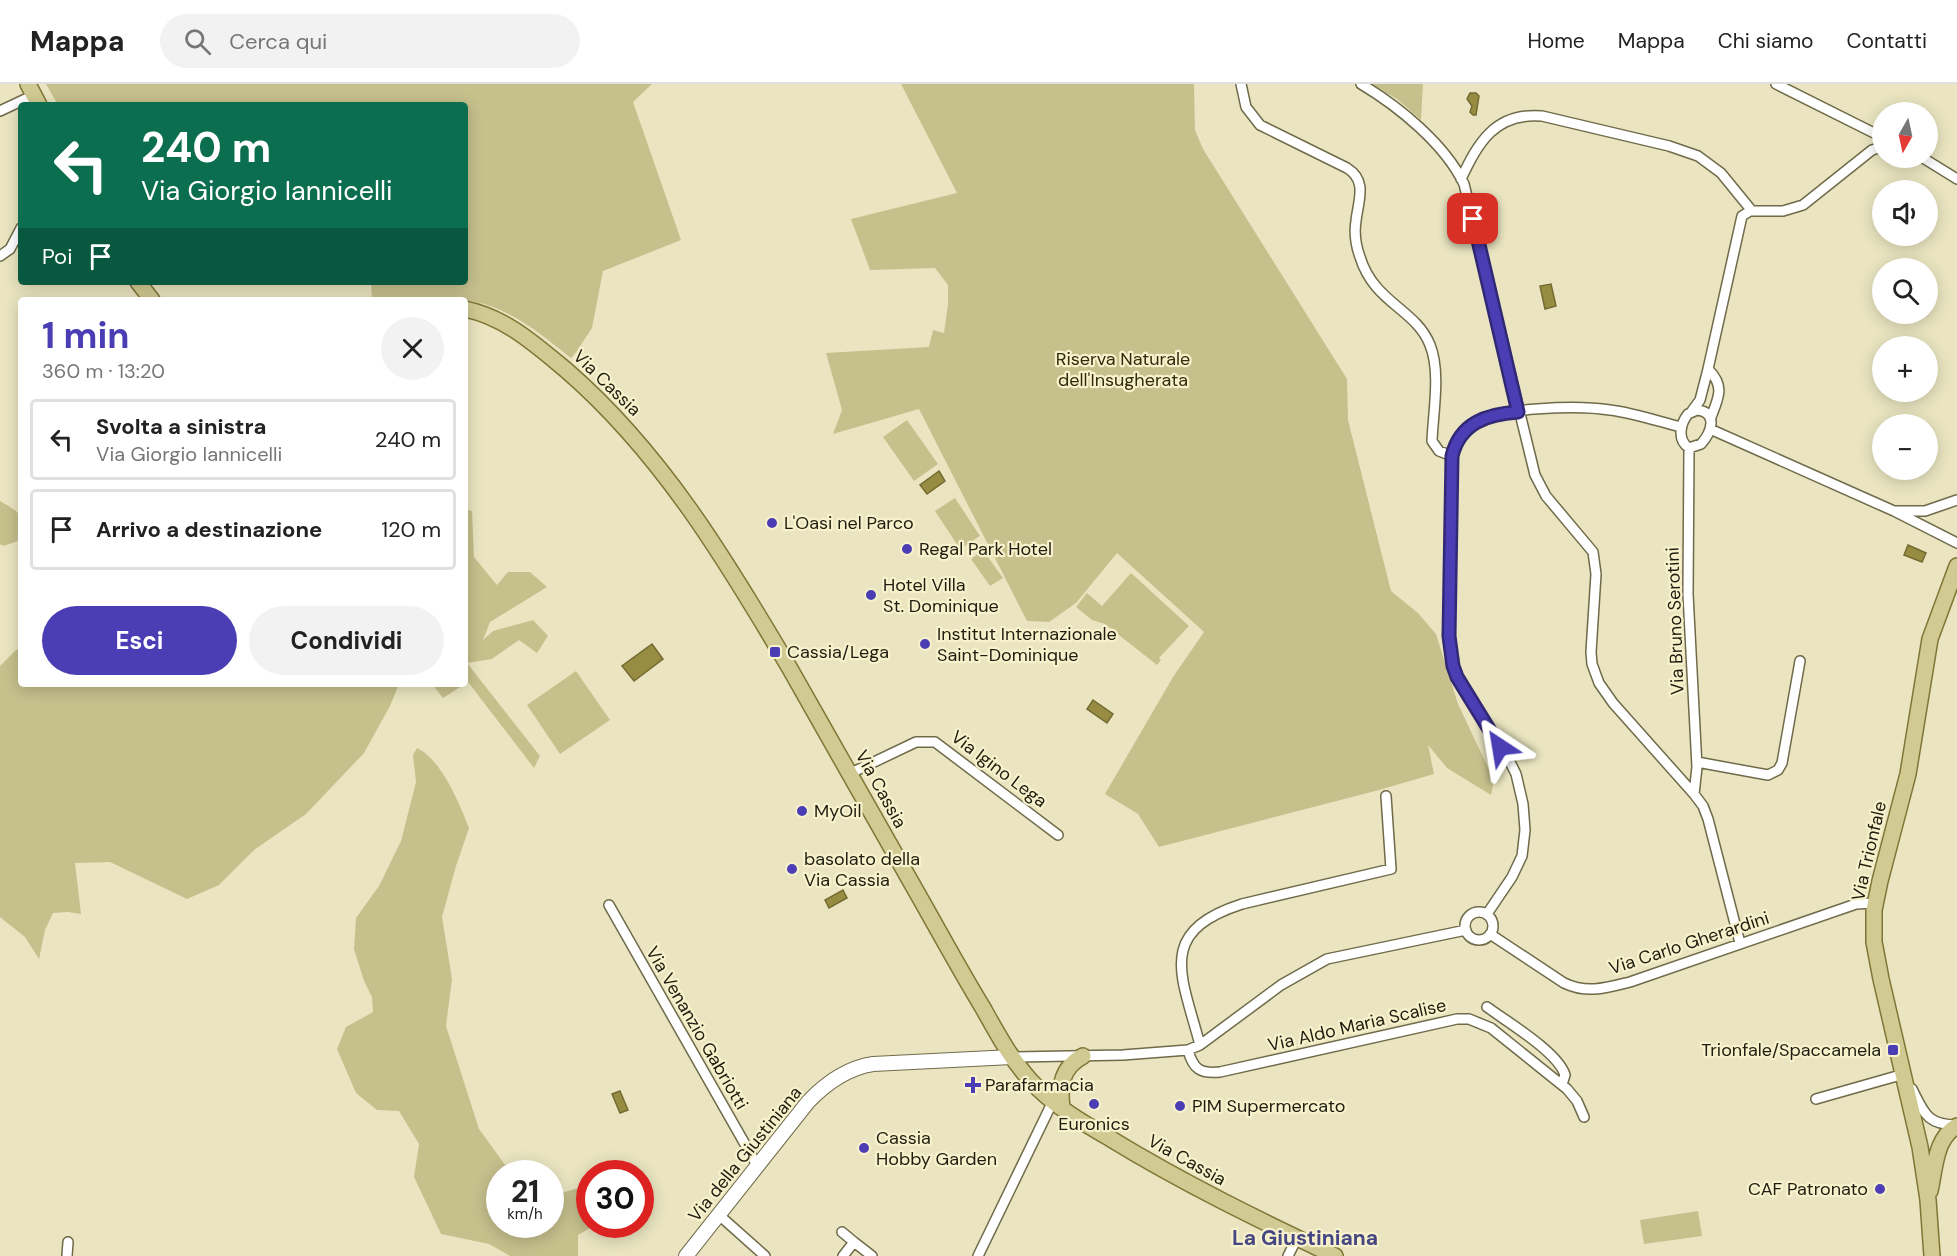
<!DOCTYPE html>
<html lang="it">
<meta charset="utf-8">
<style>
body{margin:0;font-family:"DM Sans",sans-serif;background:#f2f2f2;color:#222;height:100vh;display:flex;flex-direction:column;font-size:22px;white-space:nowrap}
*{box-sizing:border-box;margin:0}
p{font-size:20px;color:#767676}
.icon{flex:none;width:33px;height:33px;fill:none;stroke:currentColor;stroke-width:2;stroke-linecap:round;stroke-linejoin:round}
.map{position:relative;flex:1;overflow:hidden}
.sheet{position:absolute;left:18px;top:213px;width:450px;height:390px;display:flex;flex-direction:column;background:#fff;border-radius:6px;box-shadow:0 3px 15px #0003}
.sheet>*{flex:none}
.banner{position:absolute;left:18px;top:18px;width:450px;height:183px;border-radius:6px;box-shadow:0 3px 15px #0003;background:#0b6e4f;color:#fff;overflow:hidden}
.needle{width:39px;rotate:189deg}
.fabs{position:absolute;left:1872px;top:18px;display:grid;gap:12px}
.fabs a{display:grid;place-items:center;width:66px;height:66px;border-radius:50%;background:#fff;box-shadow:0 3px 15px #0003;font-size:30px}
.speed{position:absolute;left:486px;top:1076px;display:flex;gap:12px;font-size:30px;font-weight:700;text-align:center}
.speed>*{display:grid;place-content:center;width:78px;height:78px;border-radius:50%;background:#fff;box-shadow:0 3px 15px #0003;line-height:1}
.speed small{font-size:15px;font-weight:400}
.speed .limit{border:9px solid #d22;background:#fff;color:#111}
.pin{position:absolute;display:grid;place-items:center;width:51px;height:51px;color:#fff;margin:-26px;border-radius:12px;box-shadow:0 3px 9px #0006}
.me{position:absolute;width:66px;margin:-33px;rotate:327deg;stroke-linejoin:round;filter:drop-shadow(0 0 4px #0008)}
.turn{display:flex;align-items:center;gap:21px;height:126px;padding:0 24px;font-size:27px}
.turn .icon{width:78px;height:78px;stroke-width:2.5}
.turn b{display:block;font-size:42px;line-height:51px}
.then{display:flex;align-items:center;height:57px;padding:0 24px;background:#0003;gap:12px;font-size:22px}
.round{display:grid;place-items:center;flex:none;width:63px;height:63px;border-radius:32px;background:#f2f2f2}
.head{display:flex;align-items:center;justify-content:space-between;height:102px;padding:0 24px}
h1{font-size:36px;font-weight:700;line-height:45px;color:#4b3eb5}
.cta{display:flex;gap:12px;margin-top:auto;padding:12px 24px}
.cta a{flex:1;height:69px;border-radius:36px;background:#4b3eb5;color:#fff;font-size:24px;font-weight:700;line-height:69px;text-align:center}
.cta a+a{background:#f2f2f2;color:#222}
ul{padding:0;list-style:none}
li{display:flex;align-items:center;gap:18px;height:81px;margin:0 12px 9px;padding:0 12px;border:3px solid #e0e0e0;border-radius:6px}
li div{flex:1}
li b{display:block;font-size:22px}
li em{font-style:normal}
header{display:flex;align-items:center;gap:36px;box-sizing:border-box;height:84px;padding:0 30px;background:#fff;border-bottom:2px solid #e0e0e0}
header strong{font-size:28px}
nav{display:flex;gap:33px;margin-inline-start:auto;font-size:21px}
.search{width:420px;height:54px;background:#f2f2f2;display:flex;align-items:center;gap:15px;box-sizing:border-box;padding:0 21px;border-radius:33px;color:#767676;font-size:22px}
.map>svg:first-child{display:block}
</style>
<header>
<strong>Mappa</strong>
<div class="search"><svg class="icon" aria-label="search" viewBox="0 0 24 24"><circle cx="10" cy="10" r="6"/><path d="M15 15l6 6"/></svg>Cerca qui</div>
<nav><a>Home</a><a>Mappa</a><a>Chi siamo</a><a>Contatti</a></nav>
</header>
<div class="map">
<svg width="1957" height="1172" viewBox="0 0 1957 1172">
<rect width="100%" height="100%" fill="#eae5c0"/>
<path fill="#c6c08d" d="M46,0H652L633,18L681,156L603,187L592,244L577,267L571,274C524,236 496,214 433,213C413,213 393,216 372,216L371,198H465V21H58Z
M901,0H1194L1195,46L1203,65L1347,295L1348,336L1391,507L1418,529L1436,550L1458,620L1494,696L1491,711L1447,684L1428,661L1434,690L1379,706L1159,763L1138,730L1105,710L1173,593L1204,548L1117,469L1076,519L1049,538L1027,537L919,325L833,350L842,326L826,269L929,263L933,246L944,249L948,220V201L935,184L870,186L851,135L957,109Z
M1371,0H1423L1421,36L1397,15Z
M907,336L938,380L914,397L883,353Z
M955,414L980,452L960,465L935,427Z
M0,417C24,431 21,429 21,456L3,462L0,460Z
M465,425L472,427L474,473L497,501L508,488H530L547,503L490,538L483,556L493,547L533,536L548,552L537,569L519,556L492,575L467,579L540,672L534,684L468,598L465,600Z
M983,466L1003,494L990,502L971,475Z
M1131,489L1189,542L1159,574L1161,576L1157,581L1105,540L1092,536L1076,523L1087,509L1102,522Z
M21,564V600H399L390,622L364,669L306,730L254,766L219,801L187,815L110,778L75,779L81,830L68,828L53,829L45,846L39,875L25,853L0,833V582L16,566Z
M576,587L610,636L560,670L527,621Z
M432,600H465L443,614Z
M417,664C441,675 460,720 469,744L456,782L442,833L452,895L446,942L479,1045L511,1089H500V1140H550L551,1112L589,1101L590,1140H597L578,1151V1172H510L489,1160L441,1150L414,1093L419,1060L399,1027L377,1026L356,1009L337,965L346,943L373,928L372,913L364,897L354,865L356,834L379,802L401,757L416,698L413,671Z
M1698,1127L1702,1152L1644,1160L1640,1136Z"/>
<path fill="#978c41" stroke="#736b32" stroke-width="1.5" d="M1470,9H1476L1479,12L1476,31H1473L1470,28L1472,22L1467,15Z
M1551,200L1556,222L1545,225L1540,202Z
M939,387L945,397L927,410L920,401Z
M1908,461L1926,469L1922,478L1904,471Z
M652,560L663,575L634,597L622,582Z
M1093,616L1113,630L1107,639L1087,625Z
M843,806L847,814L829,824L825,816Z
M620,1007L628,1026L620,1029L612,1010Z"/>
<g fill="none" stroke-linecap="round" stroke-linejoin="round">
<g stroke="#6f6a49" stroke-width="12">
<path id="street" d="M1241,0L1246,23L1260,41L1347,84C1368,97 1358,117 1356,137C1354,149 1356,162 1360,173C1374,219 1416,225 1430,261C1441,288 1433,329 1432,357L1439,367L1452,372
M1361,0C1398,22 1445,60 1464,100L1535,391L1546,412L1593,468L1596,490L1591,568L1592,580L1599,599L1613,619L1694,710L1703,722L1708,735L1740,859
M1776,0L1882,53
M0,27L34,11
M1923,74L1957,95
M1461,95C1478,59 1495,28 1542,32L1669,62L1698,72L1721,89L1752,127
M0,172L10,165L21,144
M1708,285L1742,132L1750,127H1783L1803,121L1872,66L1882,63
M1697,326C1719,328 1711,349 1701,360L1689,364C1677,356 1680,340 1688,330Z
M1692,327L1700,316L1708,285C1725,302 1719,313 1711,333
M1710,345L1894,427L1957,459
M1689,364L1688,510L1697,683L1694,710
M1896,427H1925L1957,416
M1697,678L1768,691L1778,686L1782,679L1800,577
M851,689L916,658H935L1058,751
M609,821L758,1083
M1465 842a14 14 0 1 1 28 0a14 14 0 1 1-28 0Z
M1487,830L1512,793L1522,772L1525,746L1523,720L1516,690L1509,676L1486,642L1459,596L1453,582L1449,552L1452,372C1455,360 1460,348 1470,341C1495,323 1579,321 1610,326C1634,329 1657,337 1681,343
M1490,850L1564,899C1587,910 1606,904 1630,898L1856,820L1875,819
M1487,923C1506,937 1558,968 1565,991L1562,1000
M1200,961C1182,892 1155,848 1242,820L1391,785L1386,712
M1188,966C1193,985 1200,990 1220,988L1457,935H1469L1491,944L1567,1005L1577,1017L1584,1033
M1012,973L1123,971L1188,966L1200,961L1281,901L1327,875L1466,846
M1912,1005C1924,1029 1927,1041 1957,1041
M1816,1015L1904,990L1906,992
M719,1131L765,1172
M842,1148L854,1158
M67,1172L68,1158
M843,1172L854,1158L872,1172
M978,1172L1053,1017
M1288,1172L1297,1154"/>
</g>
<g stroke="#6f6a49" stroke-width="16">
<path id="secondary" d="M686,1172L808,1018C826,999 847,984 873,980L1012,973"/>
</g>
<g stroke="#7f7636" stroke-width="18">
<path id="primary" d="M28,0L39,21
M138,198L152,216
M465,225C505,233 536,261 566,286C661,368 726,476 789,583C833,660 877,737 920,814C941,851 961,888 983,924C997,949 1011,975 1030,996C1052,1021 1083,1039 1111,1055C1183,1099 1259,1136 1335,1172
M1062,1024C1059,1001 1062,983 1083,972
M1930,1107C1935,1085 1935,1054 1957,1042
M1932,1172L1928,1116L1920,1063L1881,895L1874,858V826L1880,797L1908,690L1930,555L1957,482"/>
</g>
<use href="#street" stroke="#fff" stroke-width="9"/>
<use href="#secondary" stroke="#fff" stroke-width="14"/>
<use href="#primary" stroke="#d1ca92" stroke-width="15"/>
</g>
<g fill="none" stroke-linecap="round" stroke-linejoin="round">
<g stroke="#312876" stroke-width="15">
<path id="route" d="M1473,135L1518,328C1487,330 1460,339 1452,372L1449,552L1453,582L1457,593L1500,663"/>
</g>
<use href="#route" stroke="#4b3eb5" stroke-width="10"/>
</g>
<g fill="#4b3eb5" stroke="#f7f2cc" stroke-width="2">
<circle cx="772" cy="439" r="6"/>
<circle cx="907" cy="465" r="6"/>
<circle cx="871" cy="511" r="6"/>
<circle cx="925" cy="560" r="6"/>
<rect x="769" y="562" width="12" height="12" rx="3"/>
<circle cx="802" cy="727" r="6"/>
<circle cx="792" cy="785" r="6"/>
<rect x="1887" y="960" width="12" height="12" rx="3"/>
<path d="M970 992h6v6h6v6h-6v6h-6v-6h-6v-6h6z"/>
<circle cx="1094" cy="1020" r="6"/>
<circle cx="1180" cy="1022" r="6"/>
<circle cx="864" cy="1064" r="6"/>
<circle cx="1880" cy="1105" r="6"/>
</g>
<g text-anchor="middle" stroke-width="4.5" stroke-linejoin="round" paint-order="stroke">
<g font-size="18" fill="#302b09" stroke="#f7f2cc">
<text x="1123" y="281">Riserva Naturale<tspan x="1123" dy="21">dell'Insugherata</tspan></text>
</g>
<g font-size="18" fill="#1f1d10" stroke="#f7f2cc">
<text transform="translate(607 299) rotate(44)" y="6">Via Cassia</text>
<text transform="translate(1675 537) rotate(-92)" y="6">Via Bruno Serotini</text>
<text transform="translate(999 685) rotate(37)" y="6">Via Igino Lega</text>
<text transform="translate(881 705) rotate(61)" y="6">Via Cassia</text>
<text transform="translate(1869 767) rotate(-77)" y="6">Via Trionfale</text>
<text transform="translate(1689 859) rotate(-18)" y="6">Via Carlo Gherardini</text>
<text transform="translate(1357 941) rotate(-13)" y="6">Via Aldo Maria Scalise</text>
<text transform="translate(697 944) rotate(60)" y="6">Via Venanzio Gabriotti</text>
<text transform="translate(745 1070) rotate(-51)" y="6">Via della Giustiniana</text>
<text transform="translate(1187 1076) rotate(29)" y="6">Via Cassia</text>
</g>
<g font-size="18" fill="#1f1d10" stroke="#f7f2cc" text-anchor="start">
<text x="784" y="445">L'Oasi nel Parco</text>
<text x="919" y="471">Regal Park Hotel</text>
<text x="883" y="507">Hotel Villa<tspan x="883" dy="21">St. Dominique</tspan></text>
<text x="937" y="556">Institut Internazionale<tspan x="937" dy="21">Saint-Dominique</tspan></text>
<text x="787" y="574">Cassia/Lega</text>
<text x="814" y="733">MyOil</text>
<text x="804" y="781">basolato della<tspan x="804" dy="21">Via Cassia</tspan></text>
<text x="1881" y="972" text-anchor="end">Trionfale/Spaccamela</text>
<text x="985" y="1007">Parafarmacia</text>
<text x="1192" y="1028">PIM Supermercato</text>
<text x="1094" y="1046" text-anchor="middle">Euronics</text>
<text x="876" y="1060">Cassia<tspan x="876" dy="21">Hobby Garden</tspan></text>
<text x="1868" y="1111" text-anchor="end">CAF Patronato</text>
</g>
<g font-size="21" font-weight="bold" fill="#464683" stroke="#f7f2cc">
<text x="1305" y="1161">La Giustiniana</text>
</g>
</g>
</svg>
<div class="fabs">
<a><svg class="needle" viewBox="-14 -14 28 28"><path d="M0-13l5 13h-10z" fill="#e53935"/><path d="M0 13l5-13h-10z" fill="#767676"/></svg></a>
<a><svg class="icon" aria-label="sound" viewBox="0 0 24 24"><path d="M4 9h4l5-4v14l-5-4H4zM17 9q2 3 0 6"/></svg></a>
<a><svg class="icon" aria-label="search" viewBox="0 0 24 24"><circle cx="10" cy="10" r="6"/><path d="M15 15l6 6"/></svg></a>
<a>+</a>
<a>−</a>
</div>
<div class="speed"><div>21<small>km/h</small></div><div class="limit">30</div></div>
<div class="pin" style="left:1473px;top:135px;background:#d93025"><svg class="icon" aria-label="arrive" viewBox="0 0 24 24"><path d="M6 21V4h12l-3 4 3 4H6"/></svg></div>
<svg class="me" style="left:1500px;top:663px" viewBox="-20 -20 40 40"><path d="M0-17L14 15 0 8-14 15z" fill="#4b3eb5" stroke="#fff" stroke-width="4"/></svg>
<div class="banner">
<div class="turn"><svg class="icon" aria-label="left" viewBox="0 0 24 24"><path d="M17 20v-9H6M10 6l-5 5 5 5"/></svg><div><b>240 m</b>Via Giorgio Iannicelli</div></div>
<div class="then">Poi<svg class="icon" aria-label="arrive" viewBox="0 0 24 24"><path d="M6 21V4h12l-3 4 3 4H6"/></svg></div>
</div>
<section class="sheet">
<div class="head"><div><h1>1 min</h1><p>360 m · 13:20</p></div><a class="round"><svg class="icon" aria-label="close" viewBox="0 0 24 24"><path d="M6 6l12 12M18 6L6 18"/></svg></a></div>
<ul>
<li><svg class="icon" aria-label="left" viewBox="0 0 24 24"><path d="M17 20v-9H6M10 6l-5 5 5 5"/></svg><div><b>Svolta a sinistra</b><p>Via Giorgio Iannicelli</p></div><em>240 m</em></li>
<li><svg class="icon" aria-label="arrive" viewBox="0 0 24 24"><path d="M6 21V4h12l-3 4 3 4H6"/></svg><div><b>Arrivo a destinazione</b></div><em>120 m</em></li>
</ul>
<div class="cta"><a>Esci</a><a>Condividi</a></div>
</section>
</div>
